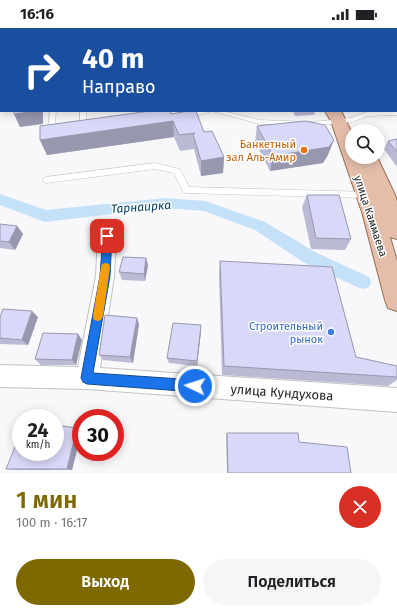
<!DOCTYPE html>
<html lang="ru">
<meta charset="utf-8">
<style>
body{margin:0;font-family:"Fira Sans",sans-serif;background:#f6f6f6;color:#202124;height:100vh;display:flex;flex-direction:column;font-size:15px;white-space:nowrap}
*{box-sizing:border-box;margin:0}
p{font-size:13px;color:#757577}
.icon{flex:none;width:22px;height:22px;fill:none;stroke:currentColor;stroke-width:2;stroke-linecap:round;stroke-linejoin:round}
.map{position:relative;height:445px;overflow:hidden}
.sheet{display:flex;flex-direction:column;background:#fff;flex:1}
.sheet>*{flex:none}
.guide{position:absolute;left:0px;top:0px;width:397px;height:84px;box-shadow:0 2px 10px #0003;background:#1a4fa0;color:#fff;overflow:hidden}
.buttons{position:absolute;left:345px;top:96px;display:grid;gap:8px}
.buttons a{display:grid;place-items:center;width:40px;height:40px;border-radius:50%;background:#fff;box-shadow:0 2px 10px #0003;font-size:20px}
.speed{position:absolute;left:12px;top:381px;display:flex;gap:8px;font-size:20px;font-weight:700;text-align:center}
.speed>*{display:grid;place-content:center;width:52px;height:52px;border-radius:50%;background:#fff;box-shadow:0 2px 10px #0003;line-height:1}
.speed small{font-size:10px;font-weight:400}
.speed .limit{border:6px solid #d22;background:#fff;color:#111}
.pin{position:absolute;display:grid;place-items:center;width:34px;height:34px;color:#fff;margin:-17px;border-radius:8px;box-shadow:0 2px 6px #0006}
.me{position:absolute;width:44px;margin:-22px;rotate:274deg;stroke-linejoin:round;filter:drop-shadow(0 0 3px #0008)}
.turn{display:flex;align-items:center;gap:14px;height:84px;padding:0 16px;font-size:18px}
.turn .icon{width:52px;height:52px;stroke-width:2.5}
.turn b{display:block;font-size:28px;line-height:34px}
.round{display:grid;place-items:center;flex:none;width:42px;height:42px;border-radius:21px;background:#f6f6f6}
.overview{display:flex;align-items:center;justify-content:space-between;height:68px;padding:0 16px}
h1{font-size:24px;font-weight:600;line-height:30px;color:#7e6800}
.cta{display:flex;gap:8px;margin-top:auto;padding:8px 16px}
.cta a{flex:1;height:46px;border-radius:24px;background:#7e6800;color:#fff;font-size:16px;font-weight:600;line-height:46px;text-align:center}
.cta a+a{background:#f6f6f6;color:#202124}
.status{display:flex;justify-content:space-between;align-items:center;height:28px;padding:0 20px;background:#fff;direction:ltr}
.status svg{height:11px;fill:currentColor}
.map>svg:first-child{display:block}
</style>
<div class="status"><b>16:16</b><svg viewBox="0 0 49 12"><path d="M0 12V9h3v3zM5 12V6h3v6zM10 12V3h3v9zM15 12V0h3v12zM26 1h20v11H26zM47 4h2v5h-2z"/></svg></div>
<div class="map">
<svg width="397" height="445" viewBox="0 0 397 445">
<rect width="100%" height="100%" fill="#f8f8fa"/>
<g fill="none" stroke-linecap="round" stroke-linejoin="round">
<path fill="#c5e1f8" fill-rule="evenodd" d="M0,166L46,182L165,170L205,173L265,194L315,224L369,249L371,254L369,259L363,261L357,259L303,234L255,202L204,183L165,180L45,194L0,177Z"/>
<g stroke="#c2c2c4" stroke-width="1">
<path id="lane" d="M56,0H62V1H56Z
M320,0H326V1H320Z
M50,83H56L55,95L52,97L49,95Z
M80,83H86V96L89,97V99L83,101L80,99Z
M192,83H210C205,87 187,90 182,86Z
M212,83H223L260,92L312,94L351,90L367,84L397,83V87L368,88L352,94L312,98L260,96Z
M155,135L180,141L189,159L367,164L371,167L367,170L186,165L183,164L174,145L155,141L46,155L42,152L46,149Z"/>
</g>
<g stroke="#c2c2c4" stroke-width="2">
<path id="street" d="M16,0H26V1H16Z
M0,50H1V58H0Z
M0,73H1L0,83Z
M107,201L113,203L116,208L114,248L100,340L397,360V384L87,361L0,359V337L78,339L96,248L98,208L101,203Z"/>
</g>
<g stroke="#966d57" stroke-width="2">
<path id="primary" d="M281,0H293V1H281Z
M325,83H341L352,105V129H377L395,167L397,173V211L390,209L397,233V283L388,280L385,272L362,184L331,93Z"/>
</g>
<use href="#lane" fill="#fff" fill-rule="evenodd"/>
<use href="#street" fill="#fff" fill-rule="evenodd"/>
<use href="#primary" fill="#e4beaa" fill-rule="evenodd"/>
</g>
<path fill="#babad5" d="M341,0H397V61H396V1H342Z
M293,83H315L314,87L295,88Z
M171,86L204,104L224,129L223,145L201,148L194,121L180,123L174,109L47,127L40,112Z
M257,98L328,127L323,135L270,143L255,114Z
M397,111V139L384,121L388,113Z
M307,167L351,211L345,222L311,221L302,179Z
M0,196L17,198L23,206L15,222L0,220Z
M220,233L356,329L397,338V352L388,358L222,347L219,247Z
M148,237L145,253L122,252L119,244Z
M0,289H38L28,317L0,316Z
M139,296L133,335L103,332L99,327Z
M201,303L197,338L169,335L167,330Z
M78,306L82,312L76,337H41L35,331Z
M81,402V406L72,442H14L6,441Z
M227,405L299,414L351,445H227L226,407Z"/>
<path fill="#9797ae" d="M387,0H397V13L396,14V1H386Z
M1,31V45L0,47V32Z
M38,83H43V96L20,99L14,86Z
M173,93L174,109L47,127L40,112Z
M334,112L328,127L323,135L270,143L273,128Z
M224,129L223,145L201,148V133Z
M17,198L23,206L15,222L9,214Z
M146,230L148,237L145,253L144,246Z
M32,283L38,289L28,317L22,312Z
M137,290L139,296L133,335L130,329Z
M201,297V303L197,338V333Z
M78,306L82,312L76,337L72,332Z
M77,400L81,402V406L72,442L67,441Z"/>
<path fill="#d8d8f8" stroke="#9797ae" d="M0,0H12V1H1V31L0,32Z
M24,0H42V1H24Z
M76,0H188L189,1H76Z
M257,0H274L275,1H258Z
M362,0H388L389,1H363Z
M396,7L397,8V45H396Z
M14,83H38L14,86Z
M150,83H170L171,86L189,83H196L204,104L212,103L224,129L201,133L193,106L195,105L179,107L173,93L40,112V98Z
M305,93L325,97L334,112L329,119L273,128L257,98Z
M397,111V124L388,113Z
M307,167H339L351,211L316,210Z
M0,196L17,198L9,214L0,213Z
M123,229L146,230L144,246L119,244Z
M220,233L332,239L356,329L397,338V349L224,338Z
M3,281L32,283L22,312L0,310V289Z
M105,287L137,290L130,329L99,327Z
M173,295L201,297L197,333L167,330Z
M43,305L78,306L72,332L35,331Z
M55,397L77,400L67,441H6L21,404V424H55Z
M227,405H298L299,414L347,419L351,445H228Z"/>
<path fill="#1a73e8" stroke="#114b97" d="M107,205L112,208L110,248L93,345L195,352L199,354L201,358L199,362L195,364L87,356L83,354L81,350L100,248L103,208Z"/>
<path fill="#f59e0b" d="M105,235L109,236L110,239L103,288L101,292L98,293L94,292L93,288L101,239L102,236Z"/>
<circle fill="#e8710a" stroke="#fff" stroke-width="1.5" cx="304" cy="122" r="4"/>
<circle fill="#3f7fe0" stroke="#fff" stroke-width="1.5" cx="331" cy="304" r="4"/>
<g text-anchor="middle" stroke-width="3" stroke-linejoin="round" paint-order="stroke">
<g font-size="11" fill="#c56008" stroke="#fff" text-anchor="end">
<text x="296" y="120">Банкетный<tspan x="296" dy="13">зал Аль-Амир</tspan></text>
</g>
<g font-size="11" fill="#272728" stroke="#fff">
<text transform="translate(371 188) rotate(72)" y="4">улица Каммаева</text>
</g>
<g font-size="11" fill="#366cbe" stroke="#fff" text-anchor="end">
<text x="323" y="302">Строительный<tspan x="323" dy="13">рынок</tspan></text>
</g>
<g font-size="12" font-style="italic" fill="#033e61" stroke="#fff">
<text transform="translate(141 179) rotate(-4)" y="4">Тарнаирка</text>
</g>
<g font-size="13" fill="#272728" stroke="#fff">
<text transform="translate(282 364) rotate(4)" y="5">улица Кундухова</text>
</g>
</g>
</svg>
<div class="buttons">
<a><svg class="icon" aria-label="search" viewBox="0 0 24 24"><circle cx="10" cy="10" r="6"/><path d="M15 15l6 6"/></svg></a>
</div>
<div class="speed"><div>24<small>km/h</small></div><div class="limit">30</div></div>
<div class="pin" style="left:107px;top:208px;background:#d93025"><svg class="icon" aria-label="arrive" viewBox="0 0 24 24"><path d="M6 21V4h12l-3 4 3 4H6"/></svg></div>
<svg class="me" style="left:195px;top:358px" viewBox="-20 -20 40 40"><circle r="17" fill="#1a73e8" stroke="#fff" stroke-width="3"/><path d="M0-11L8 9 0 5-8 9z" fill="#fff"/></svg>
<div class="guide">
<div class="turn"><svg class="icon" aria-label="right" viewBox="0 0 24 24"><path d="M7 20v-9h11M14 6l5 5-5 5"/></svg><div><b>40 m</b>Направо</div></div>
</div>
</div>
<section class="sheet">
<div class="overview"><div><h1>1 мин</h1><p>100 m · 16:17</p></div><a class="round" style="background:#d93025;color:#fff"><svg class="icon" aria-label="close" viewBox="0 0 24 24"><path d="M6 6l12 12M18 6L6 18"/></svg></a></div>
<div class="cta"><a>Выход</a><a>Поделиться</a></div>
</section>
